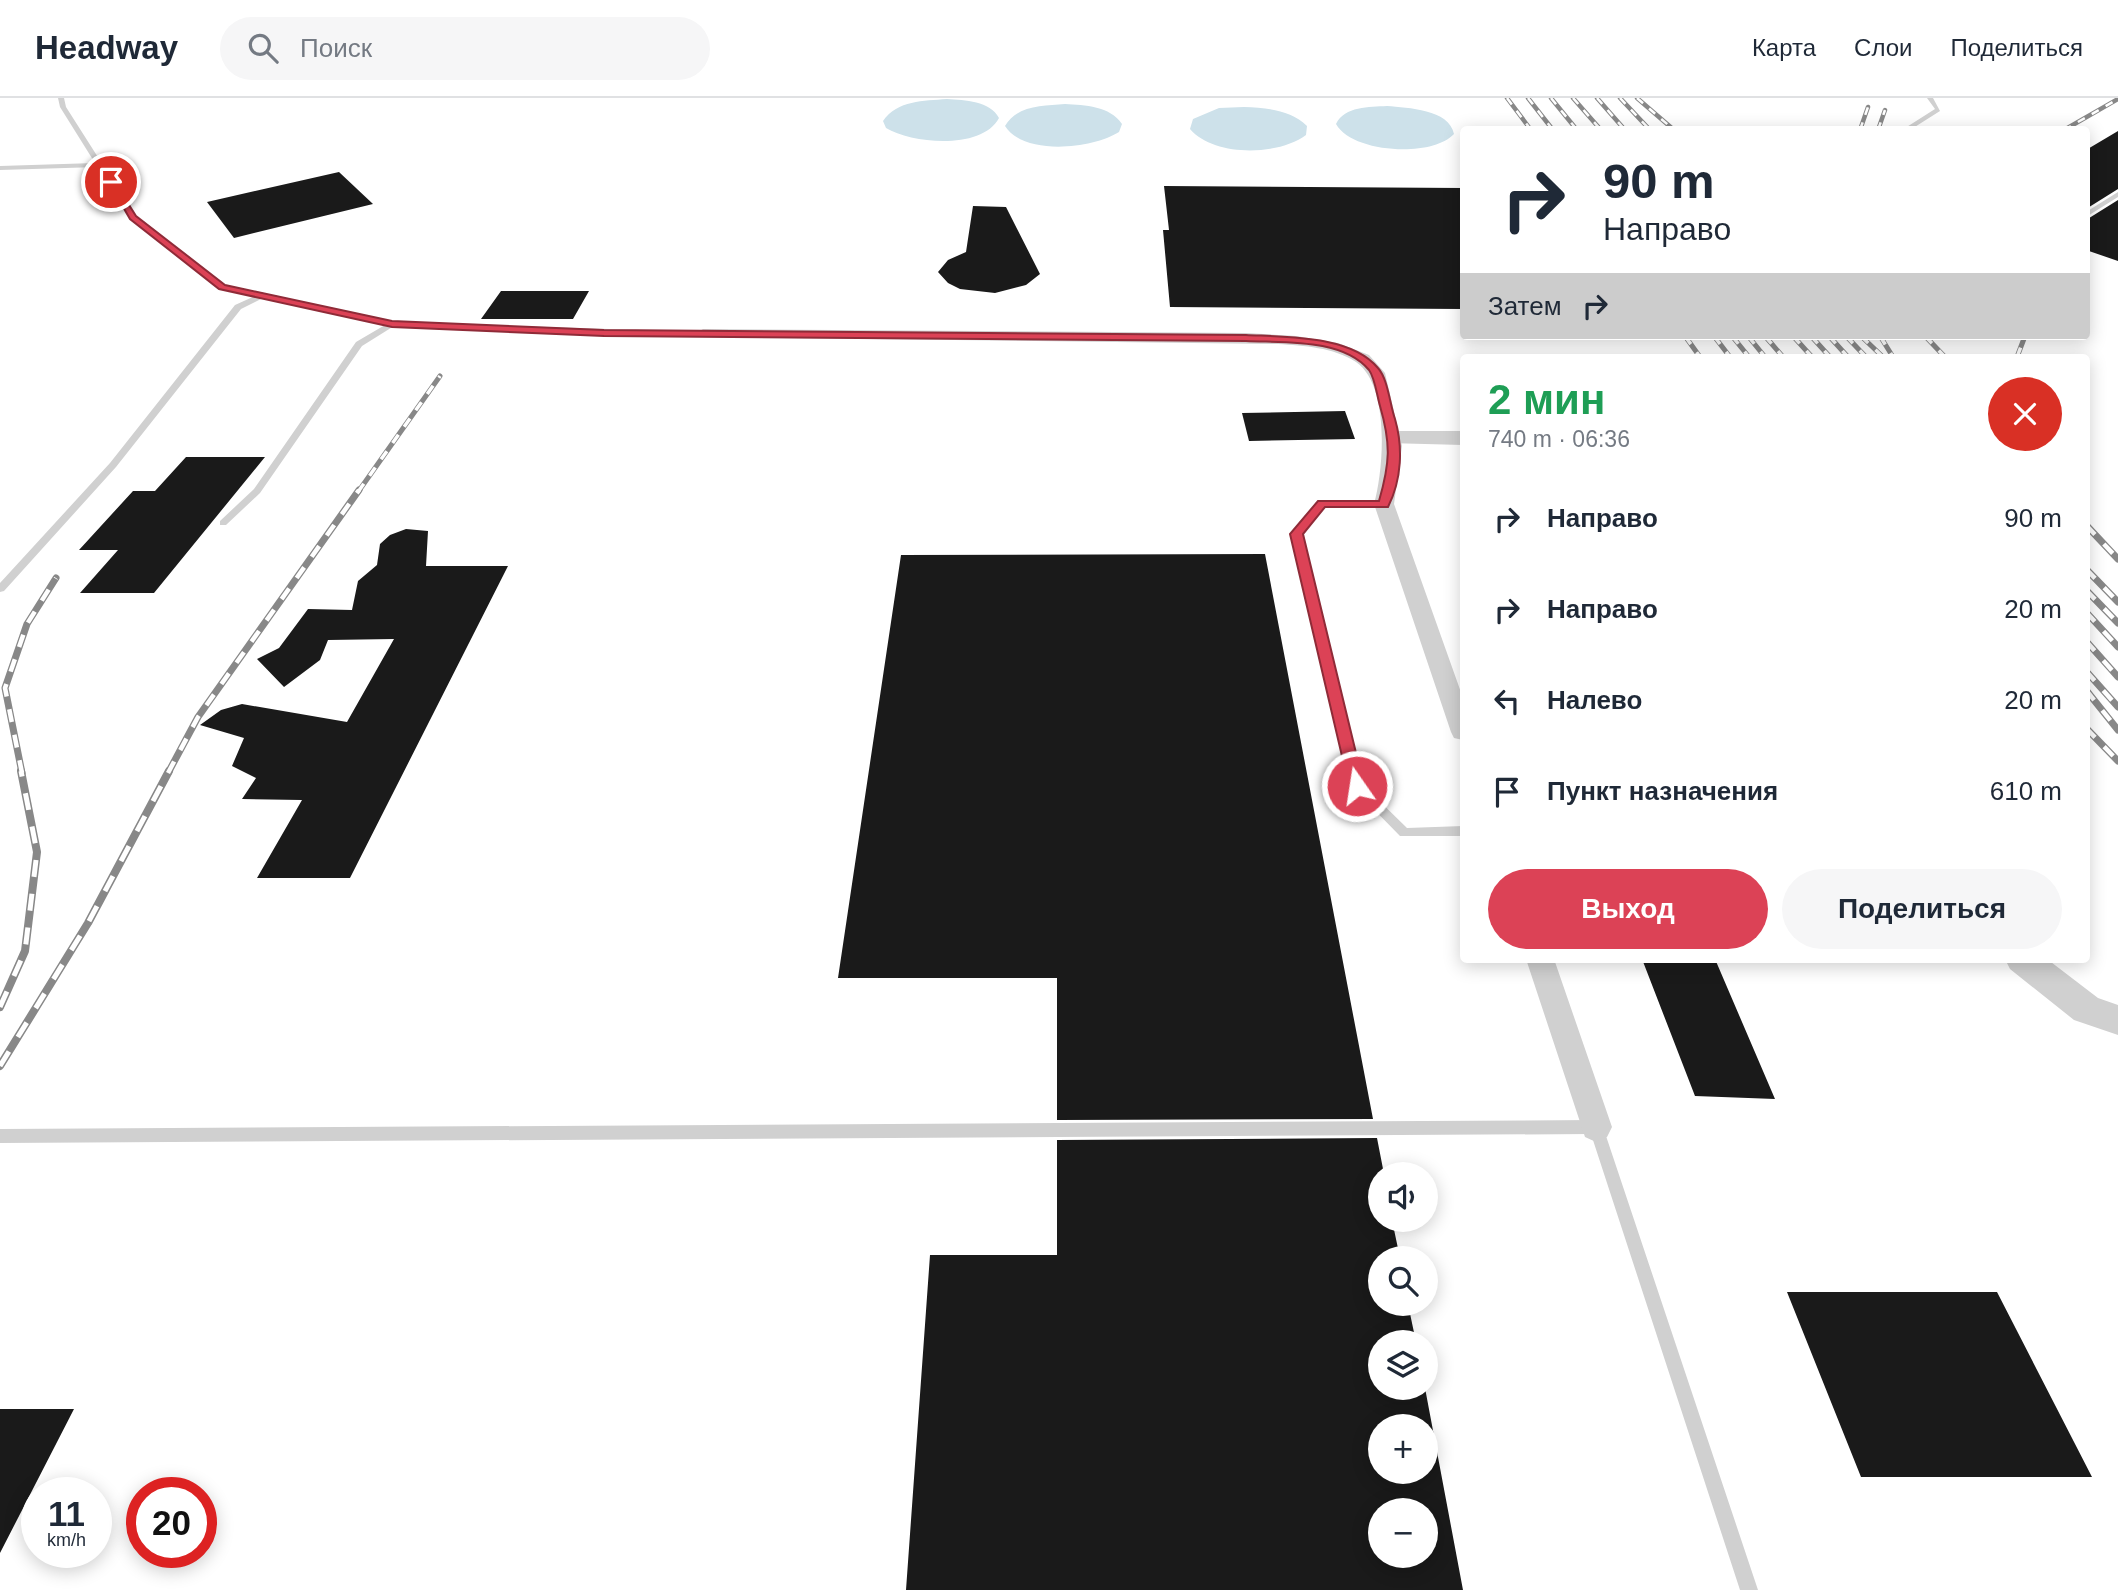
<!DOCTYPE html>
<html lang="ru">
<meta charset="utf-8">
<style>
body{margin:0;font-family:Helvetica,sans-serif;background:#f6f6f7;color:#1f2937;height:100vh;display:flex;flex-direction:column;font-size:26px;white-space:nowrap}
*{box-sizing:border-box;margin:0}
p{font-size:23px;color:#747a83}
.icon{flex:none;width:38px;height:38px;fill:none;stroke:currentColor;stroke-width:2;stroke-linecap:round;stroke-linejoin:round}
.map{position:relative;flex:1;overflow:hidden}
.panel{position:absolute;left:1460px;top:256px;width:630px;height:609px;display:flex;flex-direction:column;background:#fff;border-radius:7px;box-shadow:0 4px 18px #0003}
.panel>*{flex:none}
.guide{position:absolute;left:1460px;top:28px;width:630px;height:214px;border-radius:7px;box-shadow:0 4px 18px #0003;background:#fff;color:#1f2937;overflow:hidden}
.fabs{position:absolute;left:1368px;top:1064px;display:grid;gap:14px}
.fabs a{display:grid;place-items:center;width:70px;height:70px;border-radius:50%;background:#fff;box-shadow:0 4px 18px #0003;font-size:35px}
.speed{position:absolute;left:21px;top:1379px;display:flex;gap:14px;font-size:35px;font-weight:700;text-align:center}
.speed>*{display:grid;place-content:center;width:91px;height:91px;border-radius:50%;background:#fff;box-shadow:0 4px 18px #0003;line-height:1}
.speed small{font-size:18px;font-weight:400}
.speed .limit{border:10px solid #d22;background:#fff;color:#111}
.pin{position:absolute;display:grid;place-items:center;width:60px;height:60px;color:#fff;margin:-30px;border:4px solid #fff;border-radius:50%;box-shadow:0 2px 7px #0007}
.me{position:absolute;width:77px;margin:-38px;rotate:347deg;stroke-linejoin:round;filter:drop-shadow(0 0 5px #0008)}
.turn{display:flex;align-items:center;gap:24px;height:147px;padding:0 28px;font-size:32px}
.turn .icon{width:91px;height:91px;stroke-width:2.5}
.turn b{display:block;font-size:49px;line-height:60px}
.then{display:flex;align-items:center;height:66px;padding:0 28px;background:#0003;gap:14px;font-size:26px}
.round{display:grid;place-items:center;flex:none;width:74px;height:74px;border-radius:37px;background:#f6f6f7}
.head{display:flex;align-items:center;justify-content:space-between;height:119px;padding:0 28px}
h1{font-size:42px;font-weight:700;line-height:52px;color:#1e9e55}
.cta{display:flex;gap:14px;margin-top:auto;padding:14px 28px}
.cta a{flex:1;height:80px;border-radius:42px;background:#dc4256;color:#fff;font-size:28px;font-weight:700;line-height:80px;text-align:center}
.cta a+a{background:#f6f6f7;color:#1f2937}
ul{padding:0;list-style:none}
li{display:flex;align-items:center;gap:21px;height:91px;padding:0 28px}
li div{flex:1}
li b{display:block;font-size:26px}
li em{font-style:normal}
header{display:flex;align-items:center;gap:42px;box-sizing:border-box;height:98px;padding:0 35px;background:#fff;border-bottom:2px solid #e0e1e3}
header strong{font-size:33px}
nav{display:flex;gap:38px;margin-inline-start:auto;font-size:24px}
.search{width:490px;height:63px;background:#f6f6f7;display:flex;align-items:center;gap:18px;box-sizing:border-box;padding:0 24px;border-radius:38px;color:#747a83;font-size:26px}
.map>svg:first-child{display:block}
</style>
<header>
<strong>Headway</strong>
<div class="search"><svg class="icon" aria-label="search" viewBox="0 0 24 24"><circle cx="10" cy="10" r="6"/><path d="M15 15l6 6"/></svg>Поиск</div>
<nav><a>Карта</a><a>Слои</a><a>Поделиться</a></nav>
</header>
<div class="map">
<svg width="2118" height="1492" viewBox="0 0 2118 1492">
<rect width="100%" height="100%" fill="#fff"/>
<path fill="#cde1ea" d="M947,1C965,2 990,3 999,20C982,52 913,46 886,30L883,23C898,2 923,3 947,1Z
M1065,6C1085,7 1110,8 1122,26L1119,34C1092,51 1024,58 1005,28C1017,7 1043,8 1065,6Z
M1387,8C1408,10 1449,11 1454,36C1432,60 1352,55 1336,26C1345,8 1369,9 1387,8Z
M1244,9C1267,10 1291,12 1307,28L1306,37C1278,58 1214,59 1190,31L1193,21L1219,10Z"/>
<path fill="#1a1a1a" fill-rule="evenodd" d="M2118,33V91L2086,111V52Z
M339,74L373,106L234,140L207,104Z
M1164,88L1463,90V211L1170,209L1163,132H1169Z
M2118,102V163L2086,152V122Z
M973,108L1006,109L1040,176L1026,187L995,195L960,191L948,185L938,174L948,162L966,154Z
M501,193H589L573,221H481Z
M1345,313L1355,341L1249,343L1242,315Z
M186,359H265L154,495H80L118,452H79L133,393H155Z
M406,431L428,433L426,468H508L350,780H257L302,702L242,701L256,680L232,668L244,640L200,627L221,612L242,606L347,624L394,541L328,542L320,562L284,589L257,561L279,550L308,511L352,512L358,483L377,467L380,446L390,437Z
M1265,456L1373,1021L1057,1022V880H838L901,457Z
M1642,861H1715L1775,1001L1695,998Z
M1377,1040L1384,1076H1381V1122H1392L1400,1160H1381V1206H1408L1416,1244H1381V1290H1425L1463,1492H906L930,1157H1057V1042ZM1381,1328H1426V1374H1381ZM1381,1412H1426V1458H1381Z
M1787,1194H1997L2092,1379H1861Z
M0,1311H74L0,1455Z"/>
<g fill="none" stroke-linecap="round" stroke-linejoin="round">
<path fill="#d0d0d0" fill-rule="evenodd" d="M58,0H64L66,9L136,119L224,187L392,224L703,234L707,236L703,238L394,228L362,248L260,395L226,427H220V423L254,391L356,244L385,227L263,200L241,211L116,369L4,493L0,494V485L110,365L235,207L255,198L219,191L131,121L98,69L0,72V68L95,65L60,9Z
M1927,0H1933L1940,13L1910,32H1902L1935,11Z
M2118,94V99L2086,119V114Z
M1322,402L1384,403L1389,406L1384,409L1325,408L1301,436L1362,686L1407,730L1463,728V738H1400L1351,688L1291,436L1319,403Z
M1596,1022L1601,1024L1603,1029L1758,1492H1740L1591,1036L0,1045V1031Z"/>
<path fill="#d0d0d0" fill-rule="evenodd" d="M703,231L1246,235L1296,238L1338,245L1369,257L1385,275L1402,348L1394,406L1463,600V642L1454,640L1451,634L1374,406C1384,371 1390,287 1356,264C1333,249 1304,248 1278,246L697,239L695,236Z
M1526,861H1554L1612,1029L1607,1039L1596,1044L1585,1039Z"/>
<path fill="#d0d0d0" fill-rule="evenodd" d="M1395,333H1463V347L1387,345L1384,340Z
M2005,861H2047L2098,900L2118,907V937L2074,922L2010,871Z"/>
<g stroke="#888" stroke-width="4.5">
<path id="rail-far3" d="M1507,0L1531,32
M1528,0L1553,32
M1551,0L1577,32
M1573,0L1601,32
M1597,0L1625,32
M1620,0L1650,32
M1637,0L1674,32
M1860,32L1868,9
M1878,32L1885,12
M2064,32L2118,1"/>
</g>
<g stroke="#888" stroke-width="5">
<path id="rail-far2" d="M1685,238L1700,259
M1714,238L1730,259
M1732,238L1749,259
M1748,238L1765,259
M1765,238L1783,259
M1793,238L1812,259
M1811,238L1830,259
M1829,238L1848,259
M1846,238L1866,259
M1861,238L1883,259
M1880,238L1893,259
M1925,238L1945,259
M2017,259L2025,238
M358,394L440,278"/>
</g>
<g stroke="#888" stroke-width="7">
<path id="rail-far1" d="M2086,427L2118,461
M2086,471L2118,504
M2086,492L2118,525
M2086,514L2118,549
M2086,543L2118,579
M2086,573L2118,609
M2086,592L2118,632
M2086,630L2118,663
M22,675L5,590L27,526L56,480
M168,675L198,619L359,392"/>
</g>
<g stroke="#888" stroke-width="8">
<path id="rail" d="M0,909L25,853L37,754L21,673
M0,968L88,825L169,673"/>
</g>
<use href="#rail-far3" stroke="#fff" stroke-width="2.5" stroke-dasharray="8" stroke-linecap="butt"/>
<use href="#rail-far2" stroke="#fff" stroke-width="3.5" stroke-dasharray="10" stroke-linecap="butt"/>
<use href="#rail-far1" stroke="#fff" stroke-width="4.5" stroke-dasharray="13" stroke-linecap="butt"/>
<use href="#rail" stroke="#fff" stroke-width="5" stroke-dasharray="17" stroke-linecap="butt"/>
</g>
<path fill="#dc4256" stroke="#8f2b38" stroke-width="2" d="M108,83H114L136,118L225,187L392,223L604,232L1246,237C1285,239 1351,237 1378,270C1388,281 1390,307 1395,321C1403,349 1402,381 1388,409H1325L1303,436L1364,688L1357,693L1349,688L1290,436L1318,403H1379C1390,365 1391,346 1380,308C1377,298 1375,280 1369,272C1342,240 1283,245 1246,243L604,238L392,229L219,191L130,121Z"/>
</svg>
<div class="fabs">
<a><svg class="icon" aria-label="sound" viewBox="0 0 24 24"><path d="M4 9h4l5-4v14l-5-4H4zM17 9q2 3 0 6"/></svg></a>
<a><svg class="icon" aria-label="search" viewBox="0 0 24 24"><circle cx="10" cy="10" r="6"/><path d="M15 15l6 6"/></svg></a>
<a><svg class="icon" aria-label="layers" viewBox="0 0 24 24"><path d="M12 4l9 5-9 5-9-5zM3 14l9 5 9-5"/></svg></a>
<a>+</a>
<a>−</a>
</div>
<div class="speed"><div>11<small>km/h</small></div><div class="limit">20</div></div>
<div class="pin" style="left:111px;top:84px;background:#d93025"><svg class="icon" aria-label="arrive" viewBox="0 0 24 24"><path d="M6 21V4h12l-3 4 3 4H6"/></svg></div>
<svg class="me" style="left:1357px;top:688px" viewBox="-20 -20 40 40"><circle r="17" fill="#dc4256" stroke="#fff" stroke-width="3"/><path d="M0-11L8 9 0 5-8 9z" fill="#fff"/></svg>
<div class="guide">
<div class="turn"><svg class="icon" aria-label="right" viewBox="0 0 24 24"><path d="M7 20v-9h11M14 6l5 5-5 5"/></svg><div><b>90 m</b>Направо</div></div>
<div class="then">Затем<svg class="icon" aria-label="right" viewBox="0 0 24 24"><path d="M7 20v-9h11M14 6l5 5-5 5"/></svg></div>
</div>
<section class="panel">
<div class="head"><div><h1>2 мин</h1><p>740 m · 06:36</p></div><a class="round" style="background:#d93025;color:#fff"><svg class="icon" aria-label="close" viewBox="0 0 24 24"><path d="M6 6l12 12M18 6L6 18"/></svg></a></div>
<ul>
<li><svg class="icon" aria-label="right" viewBox="0 0 24 24"><path d="M7 20v-9h11M14 6l5 5-5 5"/></svg><div><b>Направо</b></div><em>90 m</em></li>
<li><svg class="icon" aria-label="right" viewBox="0 0 24 24"><path d="M7 20v-9h11M14 6l5 5-5 5"/></svg><div><b>Направо</b></div><em>20 m</em></li>
<li><svg class="icon" aria-label="left" viewBox="0 0 24 24"><path d="M17 20v-9H6M10 6l-5 5 5 5"/></svg><div><b>Налево</b></div><em>20 m</em></li>
<li><svg class="icon" aria-label="arrive" viewBox="0 0 24 24"><path d="M6 21V4h12l-3 4 3 4H6"/></svg><div><b>Пункт назначения</b></div><em>610 m</em></li>
</ul>
<div class="cta"><a>Выход</a><a>Поделиться</a></div>
</section>
</div>
